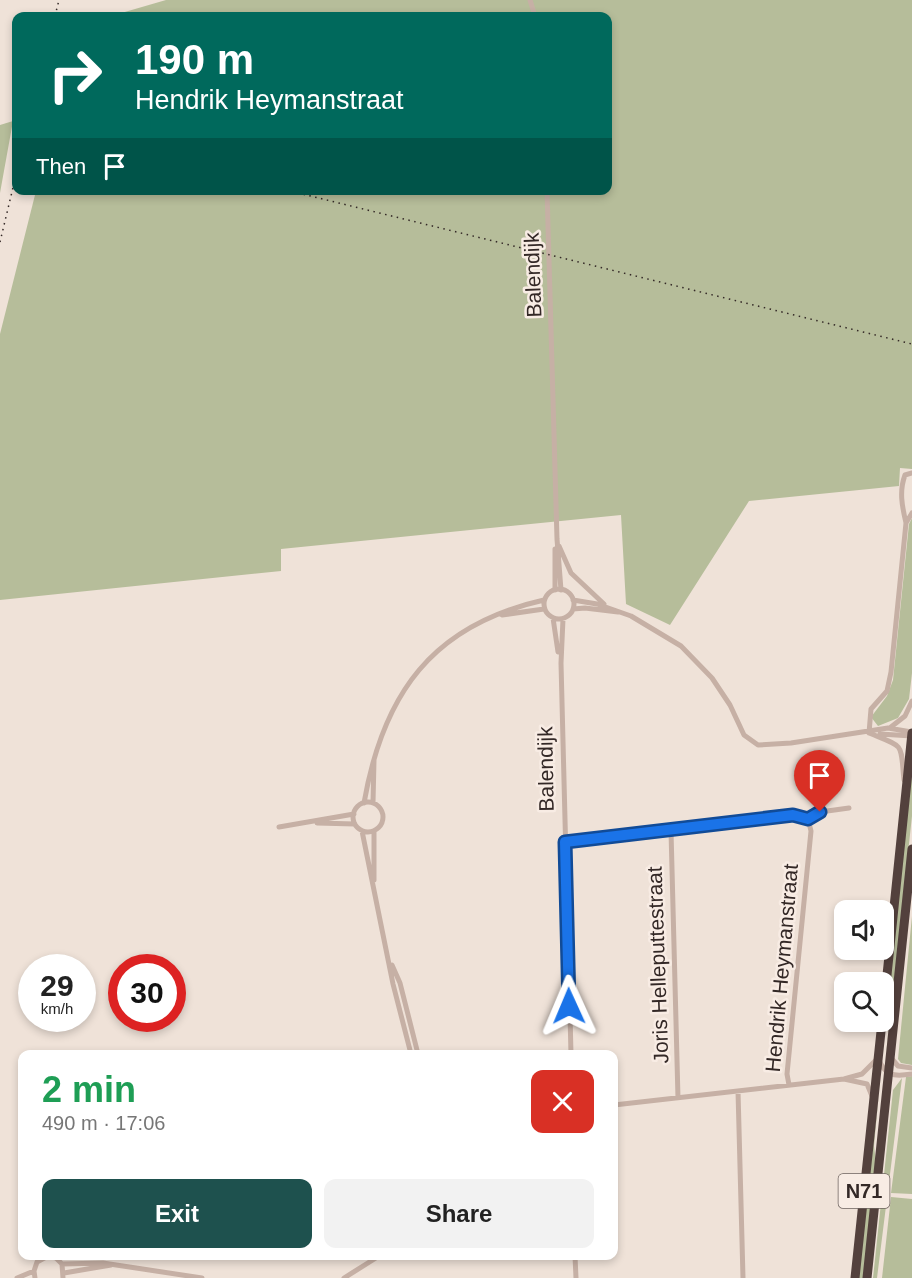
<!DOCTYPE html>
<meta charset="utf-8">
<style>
body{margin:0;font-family:Helvetica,sans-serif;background:#f2f2f2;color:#222;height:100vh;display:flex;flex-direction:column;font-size:22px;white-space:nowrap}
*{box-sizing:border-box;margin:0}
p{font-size:20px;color:#767676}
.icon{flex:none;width:33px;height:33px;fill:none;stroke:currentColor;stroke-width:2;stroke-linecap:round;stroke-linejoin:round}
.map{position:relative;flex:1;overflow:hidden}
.side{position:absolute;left:18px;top:1050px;width:600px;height:210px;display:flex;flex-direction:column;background:#fff;border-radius:12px;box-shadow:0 3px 9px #0003}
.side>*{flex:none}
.hud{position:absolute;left:12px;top:12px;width:600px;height:183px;border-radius:12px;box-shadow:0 3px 9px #0003;background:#00695c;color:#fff;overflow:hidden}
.tools{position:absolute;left:834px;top:900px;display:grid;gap:12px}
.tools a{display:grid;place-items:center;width:60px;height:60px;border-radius:12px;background:#fff;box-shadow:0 3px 9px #0003;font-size:30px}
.speed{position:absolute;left:18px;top:954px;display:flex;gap:12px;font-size:30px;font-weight:700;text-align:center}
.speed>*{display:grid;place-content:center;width:78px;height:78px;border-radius:50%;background:#fff;box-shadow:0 3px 9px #0003;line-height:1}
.speed small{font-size:15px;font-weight:400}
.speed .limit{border:9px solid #d22;background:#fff;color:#111}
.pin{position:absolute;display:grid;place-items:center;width:51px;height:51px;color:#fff;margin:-62px -26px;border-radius:50% 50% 50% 0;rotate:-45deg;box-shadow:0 0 6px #0007}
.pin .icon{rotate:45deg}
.me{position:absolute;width:66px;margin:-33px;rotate:359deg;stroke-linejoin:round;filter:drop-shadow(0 0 4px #0008)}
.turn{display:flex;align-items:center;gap:21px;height:126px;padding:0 24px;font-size:27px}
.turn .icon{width:78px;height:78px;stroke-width:2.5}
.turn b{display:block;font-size:42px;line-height:51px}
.then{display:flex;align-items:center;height:57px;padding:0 24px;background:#0003;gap:12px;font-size:22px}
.round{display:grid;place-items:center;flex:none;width:63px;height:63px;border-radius:12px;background:#f2f2f2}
.head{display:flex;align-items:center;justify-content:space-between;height:102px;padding:0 24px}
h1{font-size:36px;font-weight:800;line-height:45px;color:#1e9e55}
.primary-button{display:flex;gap:12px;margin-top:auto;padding:12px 24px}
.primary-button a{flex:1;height:69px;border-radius:12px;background:#1e514e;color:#fff;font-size:24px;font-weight:800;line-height:69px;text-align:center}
.primary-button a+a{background:#f2f2f2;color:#222}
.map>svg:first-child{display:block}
</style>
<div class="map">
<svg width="912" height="1278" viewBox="0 0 912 1278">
<rect width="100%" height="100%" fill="#efe2d8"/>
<path fill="#b6bd9a" d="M166,0H912V469L900,468L899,486L749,501L670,625L626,604L621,515L281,549V571L0,600V334L36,191L608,190V16H111Z
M13,121L0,193V125Z
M912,518V673L909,699L898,718L878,726L871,717L887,696L893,680L909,524Z
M912,763V816L886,1057L891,1002L889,992Z
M912,916V1065L901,1063L898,1059Z
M912,1076V1194L891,1193L906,1077Z
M902,1078L877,1278H873L893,1090Z
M879,1092L874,1146L876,1162L864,1278H858Z
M891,1197L912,1199V1278H882Z"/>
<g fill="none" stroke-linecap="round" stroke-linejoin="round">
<path stroke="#c6b0a5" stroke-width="5" d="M530,0L535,16
M547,190L557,539L561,590
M906,523L912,513
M559,546L571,573L604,604
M555,549V590
M544 604a15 15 0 1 1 30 0a15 15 0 1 1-30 0Z
M573,600L597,604L631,616L681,646L712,678L730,705L744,735L758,745L791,743L888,728L912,732
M573,609L585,608L618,612
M502,615L544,609
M553,618L558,652
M563,619L561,663L571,1054
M891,727L905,716L912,701
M869,733L871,709L887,691L891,672L906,523C902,506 899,491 905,475L912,473
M869,733C906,748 900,742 904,780
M880,734L912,736
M353 817a15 15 0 1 1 30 0a15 15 0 1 1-30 0Z
M364,803C383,694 432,625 544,600
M373,803L374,760
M808,819L820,812L849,808
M317,823L355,824
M279,827L354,814
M362,831L393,984L411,1054
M374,831V880
M671,831L678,1098
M565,842L793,815L808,819L811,831L787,1074L789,1085
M392,965L400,983L418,1054
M892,1059L898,1066L912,1068
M844,1079L867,1084L872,1096
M738,1091L743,1278
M614,1105L844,1079L862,1074L878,1058C885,1076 893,1077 912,1074
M575,1256L576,1278
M62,1264L103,1263L202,1278
M64,1273L111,1265
M17,1278L34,1271
M35,1278L34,1271L37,1262L48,1256L56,1258L62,1264L63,1278
M344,1278L379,1256"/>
<path stroke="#53413d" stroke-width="9" d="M884,1004L912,733
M855,1278L882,1022
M867,1278L912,849"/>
<path stroke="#332826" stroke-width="1.5" stroke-dasharray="1.5 4.5" stroke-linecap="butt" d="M55,16L59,0
M286,190L912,344
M0,242L16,175"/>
</g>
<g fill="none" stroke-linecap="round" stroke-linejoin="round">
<g stroke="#114b97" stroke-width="15">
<path id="route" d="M569,1006L565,842L793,815L808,819L820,812"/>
</g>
<use href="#route" stroke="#1a73e8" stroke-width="10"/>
</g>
<g text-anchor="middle" stroke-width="5" stroke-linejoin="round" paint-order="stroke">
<rect fill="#f8ece4" stroke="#6e635f" stroke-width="1.5" x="838.5" y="1174" width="51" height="34" rx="4.5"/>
<g font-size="20" font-weight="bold" fill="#332826">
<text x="864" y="1198">N71</text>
</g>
<g font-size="21" fill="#332826" stroke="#f8ece4">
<text transform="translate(533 275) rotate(-92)" y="7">Balendijk</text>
<text transform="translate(546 769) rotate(-91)" y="7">Balendijk</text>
<text transform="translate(658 965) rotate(-92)" y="7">Joris Helleputtestraat</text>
<text transform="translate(782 968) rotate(-85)" y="7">Hendrik Heymanstraat</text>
</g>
</g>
</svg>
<div class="tools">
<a><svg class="icon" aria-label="sound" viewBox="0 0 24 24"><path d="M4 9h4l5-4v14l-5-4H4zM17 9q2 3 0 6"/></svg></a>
<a><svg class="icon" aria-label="search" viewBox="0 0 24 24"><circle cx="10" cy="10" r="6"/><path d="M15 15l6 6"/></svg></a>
</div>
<div class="speed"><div>29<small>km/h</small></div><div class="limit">30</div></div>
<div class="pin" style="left:820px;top:812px;background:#d93025"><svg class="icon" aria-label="arrive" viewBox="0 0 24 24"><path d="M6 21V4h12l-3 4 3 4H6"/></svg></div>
<svg class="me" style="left:569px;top:1006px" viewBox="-20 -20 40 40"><path d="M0-17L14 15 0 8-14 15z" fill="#1a73e8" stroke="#fff" stroke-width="4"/></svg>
<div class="hud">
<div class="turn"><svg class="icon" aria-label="right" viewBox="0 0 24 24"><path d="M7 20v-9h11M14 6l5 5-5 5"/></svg><div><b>190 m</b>Hendrik Heymanstraat</div></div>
<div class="then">Then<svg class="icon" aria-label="arrive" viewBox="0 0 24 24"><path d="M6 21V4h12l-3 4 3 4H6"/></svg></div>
</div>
<section class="side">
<div class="head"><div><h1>2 min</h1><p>490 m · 17:06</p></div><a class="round" style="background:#d93025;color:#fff"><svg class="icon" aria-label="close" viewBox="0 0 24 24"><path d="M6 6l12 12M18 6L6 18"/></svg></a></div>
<div class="primary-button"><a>Exit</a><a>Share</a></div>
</section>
</div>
